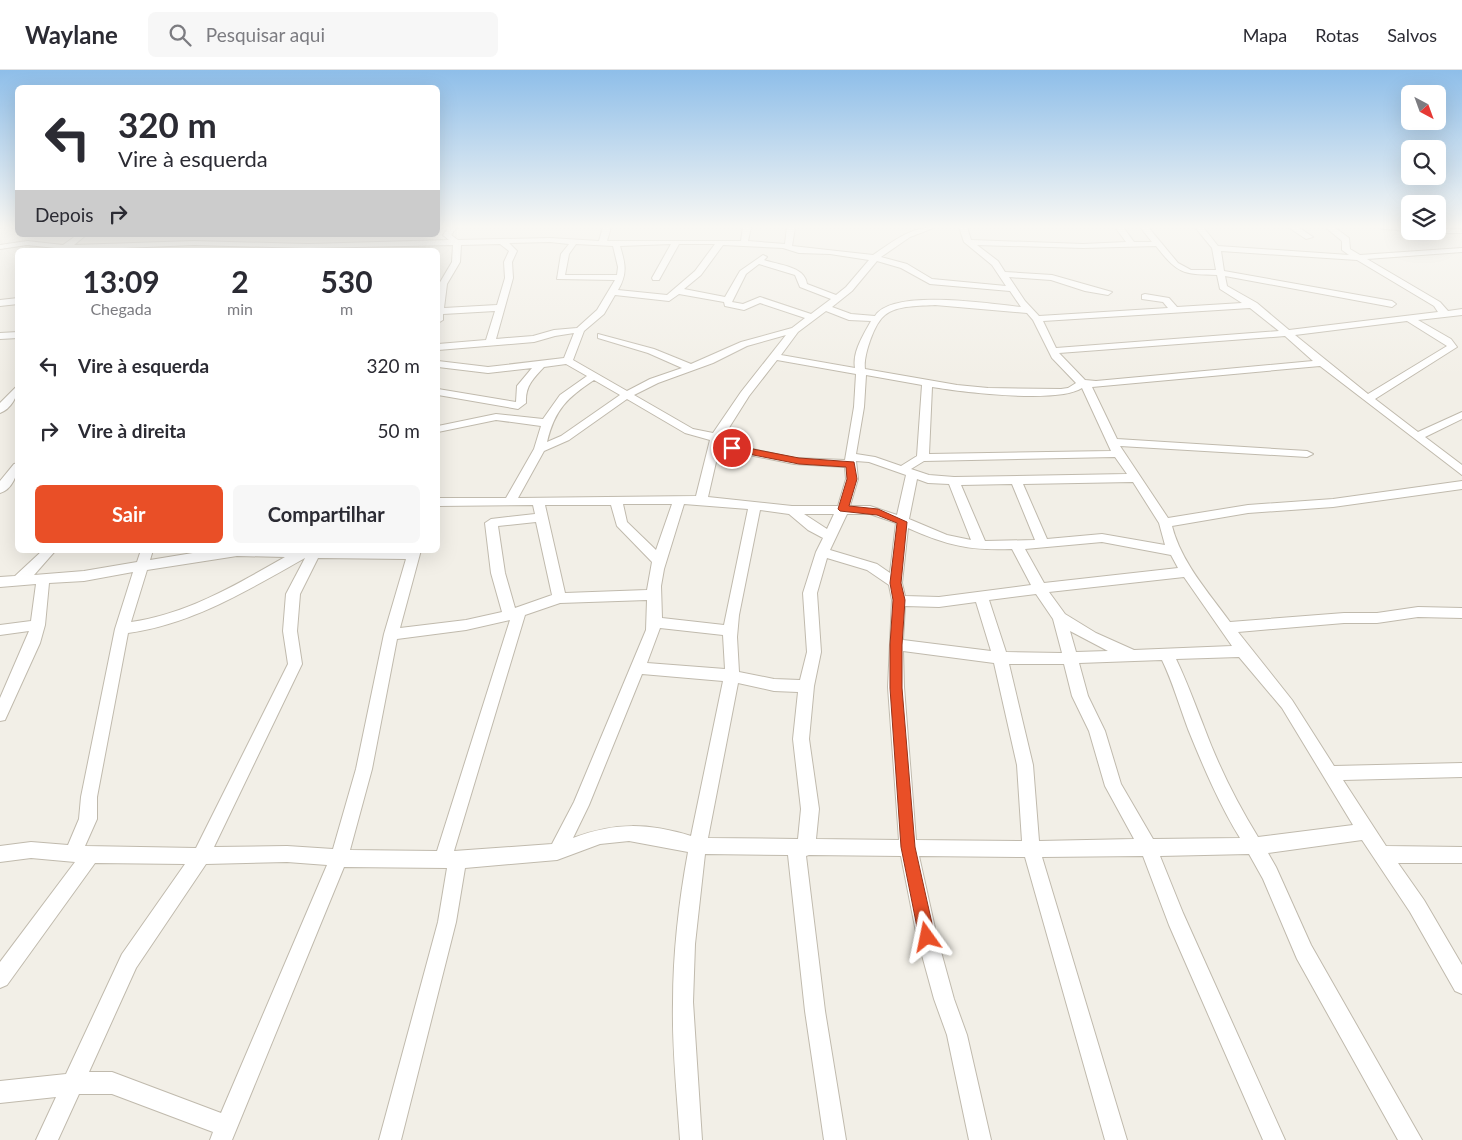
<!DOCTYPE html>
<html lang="pt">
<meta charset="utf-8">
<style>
body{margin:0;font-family:Lato,sans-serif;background:#f7f7f7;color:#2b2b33;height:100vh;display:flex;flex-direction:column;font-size:19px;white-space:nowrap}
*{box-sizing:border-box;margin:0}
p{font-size:16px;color:#7c7c81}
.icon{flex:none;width:28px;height:28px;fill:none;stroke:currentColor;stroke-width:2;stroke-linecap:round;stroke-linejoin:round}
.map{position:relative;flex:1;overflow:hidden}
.sheet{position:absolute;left:15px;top:178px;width:425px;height:305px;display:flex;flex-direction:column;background:#fff;border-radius:8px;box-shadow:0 5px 20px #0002}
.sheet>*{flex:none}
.guide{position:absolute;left:15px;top:15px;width:425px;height:152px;border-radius:8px;box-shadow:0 5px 20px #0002;background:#fff;color:#2b2b33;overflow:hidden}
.needle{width:32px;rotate:139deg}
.controls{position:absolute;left:1401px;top:15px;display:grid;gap:10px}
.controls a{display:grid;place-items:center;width:45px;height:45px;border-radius:8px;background:#fff;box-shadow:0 5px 20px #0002;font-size:25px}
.pin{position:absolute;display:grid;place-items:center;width:42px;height:42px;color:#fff;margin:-21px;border:2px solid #fff;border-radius:50%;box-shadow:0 1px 5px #0007}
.me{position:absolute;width:55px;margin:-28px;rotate:348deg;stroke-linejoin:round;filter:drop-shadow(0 0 4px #0008)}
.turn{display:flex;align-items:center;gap:18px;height:105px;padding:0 20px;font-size:22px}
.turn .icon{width:65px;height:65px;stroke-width:2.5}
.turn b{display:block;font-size:35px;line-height:42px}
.then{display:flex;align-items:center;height:48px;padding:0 20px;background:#0003;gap:10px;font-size:19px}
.eta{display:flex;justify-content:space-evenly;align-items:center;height:85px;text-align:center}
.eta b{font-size:30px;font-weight:700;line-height:35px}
.button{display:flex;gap:10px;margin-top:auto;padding:10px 20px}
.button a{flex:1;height:58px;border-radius:8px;background:#e94f27;color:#fff;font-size:20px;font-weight:700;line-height:58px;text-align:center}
.button a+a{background:#f7f7f7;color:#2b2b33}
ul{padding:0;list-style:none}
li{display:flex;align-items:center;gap:15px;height:65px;padding:0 20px}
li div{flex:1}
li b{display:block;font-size:19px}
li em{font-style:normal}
header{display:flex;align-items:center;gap:30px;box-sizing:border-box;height:70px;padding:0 25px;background:#fff;border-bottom:1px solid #e1e1e2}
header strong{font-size:24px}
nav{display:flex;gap:28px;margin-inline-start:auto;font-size:18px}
.search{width:350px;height:45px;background:#f7f7f7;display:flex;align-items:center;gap:12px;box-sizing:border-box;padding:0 18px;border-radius:8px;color:#7c7c81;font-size:19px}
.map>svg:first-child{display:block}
</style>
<header>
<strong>Waylane</strong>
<div class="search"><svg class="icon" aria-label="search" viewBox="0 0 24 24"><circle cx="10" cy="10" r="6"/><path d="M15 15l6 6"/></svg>Pesquisar aqui</div>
<nav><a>Mapa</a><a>Rotas</a><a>Salvos</a></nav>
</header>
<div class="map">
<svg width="1462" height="1070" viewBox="0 0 1462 1070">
<rect width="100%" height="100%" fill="#f2efe7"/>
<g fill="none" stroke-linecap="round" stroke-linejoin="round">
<g stroke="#c0baad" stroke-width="2">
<path id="minor" d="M449,157H457L451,165L458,170L550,168L599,171L603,157H611L607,171H741L743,157H751L748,171L785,174L787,157H795L792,176L873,185C894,171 910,157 936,157L910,167L881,187L907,194L932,209L1006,216L992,195L964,172L959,157H967L971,170L1083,174L1126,172L1115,157H1123L1134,172H1152L1140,157H1148L1178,193L1191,200H1216L1212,178L1195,157H1203L1218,176L1349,185L1342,180V171L1325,157H1334L1349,168L1350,179L1360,185L1462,178V182L1367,189L1440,232L1448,241L1462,239V245L1418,250L1451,269L1457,277L1375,329L1418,362L1462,342V349L1425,367L1462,395V405L1320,296L1092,317L1117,369L1307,381L1313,384L1307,387L1120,376L1168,448L1248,435L1333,429L1462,411V419L1333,437L1248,443L1172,456C1181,492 1209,523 1230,552L1344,543H1377L1418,537L1462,538V548L1418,547L1377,553H1344L1238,562L1292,630L1334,696L1462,693V707L1343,710L1386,776L1462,777V793H1398L1424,830L1462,895V924L1455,921L1410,842L1362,770L1268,783L1276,797L1311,875L1422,1070H1398L1297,889L1263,809L1249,784L1160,786L1183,843L1285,1070H1263L1169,855L1143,786L1042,787L1127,1070H1105L1025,787L919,786L937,867L954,929L967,965L991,1070H969L947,965L934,929L917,867L901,786L809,785L806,786L825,941L846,1070H824L805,941L788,785L705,784L695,874L693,932L702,1070H680C677,1024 672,979 673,933C673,882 679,831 688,782L629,771L600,774L557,790L465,798L456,852L401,1070H379L438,852L447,798L344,797L232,1070H210L213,1062L112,1024H79L58,1070H36L56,1027L0,1033V1011L66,1004L122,884L185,794L95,793L7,915L0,918V892L75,792L31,788L0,792V776L31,772L68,775L79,749L81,727L115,559L133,502L84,511L49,513L45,555L40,573L5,650L0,651V628L29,561L0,565V555L31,551L36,514L0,517V507L15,506L43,480H56L34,505L84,501L137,492L141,480H153L150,490L211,480H421L400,558L466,550L502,542L491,503L485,453L491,449L535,444L533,435L438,436V428H506L534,379L541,356L496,350L438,362V356L496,344L543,349L560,325L587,306L566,294L544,297C533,309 525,316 526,333L518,339L438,325V319L516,332L517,316L532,298L488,303L438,297V291L488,297L564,288L574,263L555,266L534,272L438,280V274L486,270L495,241L443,244V250L438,253L439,214L452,192L453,175L308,178L194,175L75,180L27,175L0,179V175L27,171L63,175L77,165H86L74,175L194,171L308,174L449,170L443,165ZM550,172L569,174L561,184L557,209L615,210L597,240L577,258L554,260L533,266L496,269L513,208L512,192L517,181L509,173ZM500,174L509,181L504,192L505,208L497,235L444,238L447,214L460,192L461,175ZM576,174L613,176L618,197L617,205H565L569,184ZM671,174L652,208L653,210H659L679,174H715L695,201L667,225L618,220C628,203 625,193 620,176ZM723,175L783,178L799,183L830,184L869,190L846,217L836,225L807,214C805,196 778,195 764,190L767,187L763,185L740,201L725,227L684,219L701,205ZM977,175L1083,178L1156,176C1178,204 1182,204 1217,205L1220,219L1242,233L1177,237L1169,228L1145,224L1142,225V229L1163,232L1168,238L1039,246L1025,231L1009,207L1051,210L1085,221L1108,225L1112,222L1052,205L1005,202L998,191ZM1221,181L1357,190L1434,236L1438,242L1289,260L1257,233L1227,216L1225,206L1392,237L1396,234L1392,231L1224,201ZM877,191L901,198L930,214L1010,221L1021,237C992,234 892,218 875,246L851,244L832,237L852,221ZM759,194L795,205L800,217L831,229L811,244L760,227L743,234L732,232L746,204ZM679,224L724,232L725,236L744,240L760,233L805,248L792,258L741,272L691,294L654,279L598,264V268L648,283L682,298L650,309L627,321L573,290L584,261L604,244L615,225L669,231ZM935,235L1027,243L1033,250L1052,288L1076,313L1068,318L1061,319L988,318L957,315L865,299C863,287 874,253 885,245C897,235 921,236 935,235ZM1250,238L1279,261L1056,278L1043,251ZM826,241L849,250L871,251C864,264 852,282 855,298L781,285L798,262ZM1407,251L1447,276L1368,324L1295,265ZM786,265L741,322L713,363L693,359L634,325L658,313L713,293L747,276ZM1285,266L1313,291L1096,311L1085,310L1059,283ZM777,290L856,304L854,337L845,390L794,388L720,372L749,326ZM866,305L922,315L917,386L901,396L875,387L856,384L864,337ZM594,310L620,325L561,366L547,372C555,339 567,328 594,310ZM932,317C962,322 1058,334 1082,318L1111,381L929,384ZM627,329L685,363L710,370L696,426L518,428L544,381L569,370ZM719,379L794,394L845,397L846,409L838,436H792L708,427ZM1115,387L1127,404L954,407L929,405L911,399L924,391ZM856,391L869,392L906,405L897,445L870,436H850L858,409ZM917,409L928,413L949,414L971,470L947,465L909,449ZM1133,412L1159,453L1165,475L1102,464L1047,469L1023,414ZM1012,414L1035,470L985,471L961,415ZM623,434H672L656,480L627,452ZM684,434L748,439L724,555L662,548L661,516L664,499ZM545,435H611L617,456L652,492L647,520L565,523ZM760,440L789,444L808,460L823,468L816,482L803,523L807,582L800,610L774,609L739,602L737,567L739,545ZM804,444H834L827,459ZM847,444H870L896,453L890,503L877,494L830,480ZM536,452L552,525L515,538L505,503L498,456ZM908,458C946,475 970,481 1012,479L1031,515L939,527L905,526L902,513ZM1102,472L1171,485L1178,498L1044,513L1025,479ZM237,486L285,487C236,515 187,544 131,552L147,500ZM305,488L286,524L283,561L288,594L196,778L85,776L97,749V727L128,563C193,554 248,520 305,488ZM318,488L406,489L384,564L356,699L333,779L287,776L214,777L302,594L297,561L300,524ZM827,488L867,500L889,515L892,530L888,617L899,770L816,769L819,739L809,669L814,616L821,582L817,523ZM1184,507L1232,576L1134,580L1096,563L1065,544L1049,522ZM1036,524L1053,549L1062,583L1006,582L989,530ZM647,530L646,560L574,732L552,774L454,781L525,545L560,533ZM976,532L991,581L903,570L905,536L939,537ZM510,550L437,781L350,780L372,699L397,569L466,560ZM660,558L723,565L725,599L647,593ZM1070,561L1108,581L1076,582ZM903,581L994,593L1017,695L1022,771L916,770L904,617ZM1239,587L1282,638L1353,755L1258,767C1237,733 1218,695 1204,657C1195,634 1187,612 1176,589ZM1162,590C1173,613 1179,635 1188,659C1203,696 1219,734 1240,768L1153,769L1121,714L1105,661L1088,626L1079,593ZM1009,594H1064L1072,626L1089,661L1105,716L1134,769L1039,771L1033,695ZM642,604L723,611L691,766C648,753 616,752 573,768L589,735ZM738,613L774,621L798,622L793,669L801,739L798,769L708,768ZM287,792L327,795L221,1043L112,1002H89L136,898L206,794Z
M1288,157H1298L1313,167L1306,169Z
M1379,157H1410V161L1383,159Z
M1438,159H1461L1462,163H1428L1424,161H1438Z
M18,228V234L0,236V230Z
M18,262V268L0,269V263Z
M18,315C18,326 11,339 0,343V333Z
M18,393C18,404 12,420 0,423V411L14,394Z"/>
</g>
<use href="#minor" fill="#fff" fill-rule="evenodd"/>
</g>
<linearGradient id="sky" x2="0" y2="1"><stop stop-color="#8ebee9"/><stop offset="0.51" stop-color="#f9f8f4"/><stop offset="1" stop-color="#f9f8f4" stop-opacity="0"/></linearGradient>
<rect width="1462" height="307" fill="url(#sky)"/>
<path fill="#e94f27" stroke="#973319" d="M732,375L799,388L854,392L857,409L849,436L878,439L907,452L901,513L905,530L902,575V618L915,777L935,867L933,873L927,875L922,873L919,867L901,777L890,618V575L893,530L890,513L897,453L877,445L840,441L838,439L847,409L846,397L799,394L728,380V376Z"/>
</svg>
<div class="controls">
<a><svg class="needle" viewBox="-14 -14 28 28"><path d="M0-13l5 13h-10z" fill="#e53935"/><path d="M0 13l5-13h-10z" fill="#7c7c81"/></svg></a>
<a><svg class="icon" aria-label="search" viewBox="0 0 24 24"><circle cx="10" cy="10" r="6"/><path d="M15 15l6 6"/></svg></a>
<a><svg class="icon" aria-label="layers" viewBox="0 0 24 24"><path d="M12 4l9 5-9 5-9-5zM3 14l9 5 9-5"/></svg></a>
</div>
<div class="pin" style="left:732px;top:378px;background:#d93025"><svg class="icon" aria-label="arrive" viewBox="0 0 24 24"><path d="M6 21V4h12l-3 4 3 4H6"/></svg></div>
<svg class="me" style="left:927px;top:867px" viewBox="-20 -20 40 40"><path d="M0-17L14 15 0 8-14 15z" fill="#e94f27" stroke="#fff" stroke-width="4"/></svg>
<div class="guide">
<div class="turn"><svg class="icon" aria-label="left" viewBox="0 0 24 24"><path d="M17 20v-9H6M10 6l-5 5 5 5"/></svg><div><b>320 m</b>Vire à esquerda</div></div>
<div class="then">Depois<svg class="icon" aria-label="right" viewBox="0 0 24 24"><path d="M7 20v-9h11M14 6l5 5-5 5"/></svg></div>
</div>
<section class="sheet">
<div class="eta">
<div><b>13:09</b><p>Chegada</p></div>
<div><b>2</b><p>min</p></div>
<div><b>530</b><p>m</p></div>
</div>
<ul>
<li><svg class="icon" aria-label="left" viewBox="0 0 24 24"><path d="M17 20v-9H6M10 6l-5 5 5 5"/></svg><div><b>Vire à esquerda</b></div><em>320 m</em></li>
<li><svg class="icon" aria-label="right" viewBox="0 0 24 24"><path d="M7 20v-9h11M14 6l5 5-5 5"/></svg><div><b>Vire à direita</b></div><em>50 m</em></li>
</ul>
<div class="button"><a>Sair</a><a>Compartilhar</a></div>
</section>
</div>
